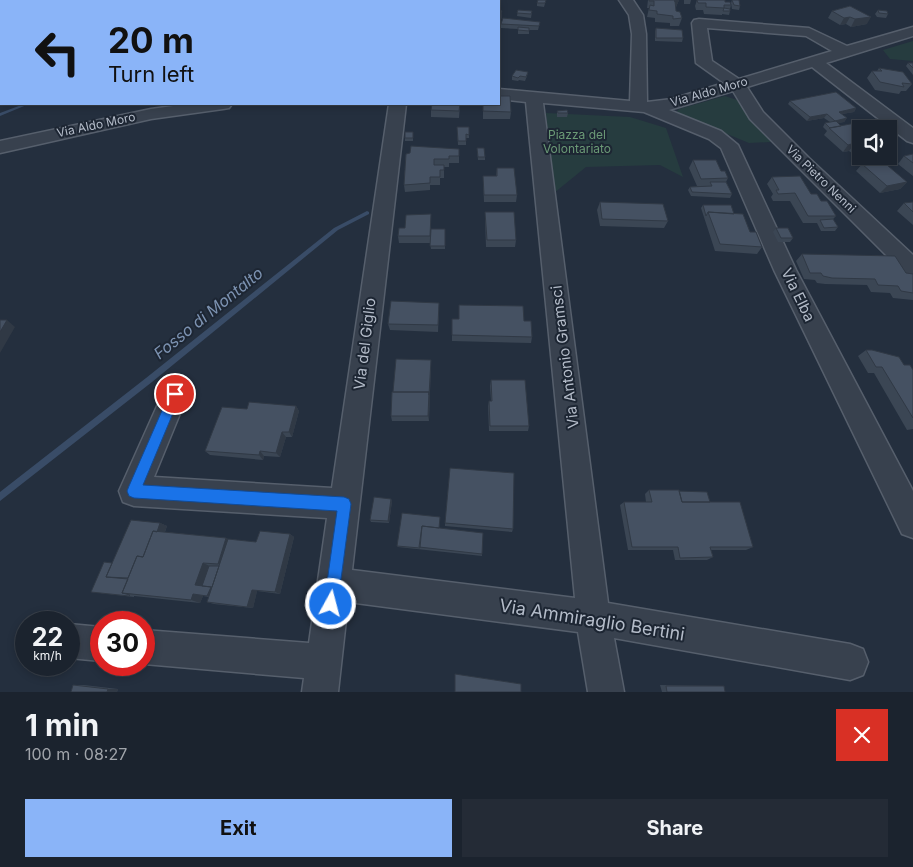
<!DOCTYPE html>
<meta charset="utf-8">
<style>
body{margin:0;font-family:Inter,sans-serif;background:#242b36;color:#f1f3f6;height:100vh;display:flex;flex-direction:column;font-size:19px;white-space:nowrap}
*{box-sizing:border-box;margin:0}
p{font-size:16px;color:#a0a4aa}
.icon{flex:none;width:28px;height:28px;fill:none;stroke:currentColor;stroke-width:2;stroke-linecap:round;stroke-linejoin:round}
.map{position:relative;height:692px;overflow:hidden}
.side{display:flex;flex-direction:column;background:#1b232e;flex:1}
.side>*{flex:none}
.hud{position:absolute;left:0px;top:0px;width:500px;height:105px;box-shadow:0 2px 8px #0003,0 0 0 1px #39404a;background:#8ab4f8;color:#111;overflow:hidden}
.buttons{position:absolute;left:852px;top:120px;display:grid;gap:10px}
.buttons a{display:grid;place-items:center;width:45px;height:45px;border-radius:0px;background:#1b232e;box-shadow:0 2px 8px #0003,0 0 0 1px #39404a;font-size:25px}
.speed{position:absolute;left:15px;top:611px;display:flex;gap:10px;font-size:25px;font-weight:700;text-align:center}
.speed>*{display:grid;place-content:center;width:65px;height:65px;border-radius:50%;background:#1b232e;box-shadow:0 2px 8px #0003,0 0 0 1px #39404a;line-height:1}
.speed small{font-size:12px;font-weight:400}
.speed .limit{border:8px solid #d22;background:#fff;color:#111}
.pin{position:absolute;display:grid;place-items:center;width:42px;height:42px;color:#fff;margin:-21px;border:2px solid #fff;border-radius:50%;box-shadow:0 1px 5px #0007}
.me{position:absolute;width:55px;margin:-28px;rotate:7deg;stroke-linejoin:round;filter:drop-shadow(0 0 4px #0008)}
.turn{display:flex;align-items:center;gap:18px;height:105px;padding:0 25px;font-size:22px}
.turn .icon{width:65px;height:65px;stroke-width:2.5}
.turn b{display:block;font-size:35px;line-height:42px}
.round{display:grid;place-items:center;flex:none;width:52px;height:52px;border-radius:0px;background:#242b36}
.headline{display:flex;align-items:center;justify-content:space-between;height:85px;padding:0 25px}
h1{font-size:30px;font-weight:700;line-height:38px}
.primary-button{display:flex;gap:10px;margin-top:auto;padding:10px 25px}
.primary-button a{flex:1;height:58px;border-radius:0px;background:#8ab4f8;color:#111;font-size:20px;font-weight:700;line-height:58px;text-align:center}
.primary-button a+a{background:#242b36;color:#f1f3f6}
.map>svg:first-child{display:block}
</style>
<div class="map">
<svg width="913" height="692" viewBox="0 0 913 692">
<rect width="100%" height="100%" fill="#242f3e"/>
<path fill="#263c3f" d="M913,41V61L890,59L883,50Z
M725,96L737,100L771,142L749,143L676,113L679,109Z
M546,113L630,117L666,128L683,177L660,165L586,167L554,193Z"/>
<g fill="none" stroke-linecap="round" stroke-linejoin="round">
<path fill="#394c67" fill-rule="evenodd" d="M244,0H249L247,1H243Z
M0,58H1V61H0Z
M24,104H29L0,116V113Z
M367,211L369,212V214L338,230L152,382L0,501V492L146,378L334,228Z"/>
<g stroke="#565f6c" stroke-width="3">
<path id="minor" d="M619,0H633L643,15L646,34L647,102L672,99L724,83L696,63L692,23L694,20L699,19L809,28L847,46L913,27V36L826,63L913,128V143L907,141L812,67L747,87L763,112L809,158L913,255V276L905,274L750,119L733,91L669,110L721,131L738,145L796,270L913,491V538L902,534L774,270L721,148L709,139L644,112L543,103L608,603L850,644L863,649L868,662L863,675L850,680L614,638L624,692H588L578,632L348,602L338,692H302L304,678L144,664V630L309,643L327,518L134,506L123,502L119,491L166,386L175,382L184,386L188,394L154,477L332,488L389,104H406L352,570L575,598L526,102L499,99V89L630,101L632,34L629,15ZM707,28L806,36L832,51L739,79L712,61Z
M188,104H232L229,108L223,109L151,119L0,153V141L151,109Z
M69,624L101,627V661L69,658Z"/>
</g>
<use href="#minor" fill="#38414e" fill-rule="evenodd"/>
</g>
<path fill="#3b4654" d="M546,0L544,7L537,6V3Z
M648,0H679L676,7V11L682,18L679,26H670V23L655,22V18L647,17L649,8H647Z
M684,0H691L690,4H684Z
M697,0H725V2L731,5L730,9V11L729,15L722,14V15L704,14L703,10H696L695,6Z
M732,0H739L740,6L739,10L732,9L731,3Z
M850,6L867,24L851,27L846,24L840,25L828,18L832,11Z
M518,10L532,11L531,18L517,16Z
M878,10L888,14L886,18L877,17L875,14Z
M540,22L538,30H529V34H518V29L501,28V24Z
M656,28L683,38L682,42L655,41V31Z
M908,63H913V75L906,66Z
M879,68L912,84L906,91H901L899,94L875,90L867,78L872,71H877Z
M528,72L527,76L525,81L519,80L518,81L512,80V76Z
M836,92L856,108L854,112L842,114L847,118L844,122L838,123L841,126L877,119L896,134L889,144V129H861V151L852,153L849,151L843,152L824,135L827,131L823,127L825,123L830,122L824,118L807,121L788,104L790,101Z
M460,104L459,118L431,117V110Z
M483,104H499L511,112L510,119H483Z
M557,111L568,113L567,117H557Z
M457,127H469V138H466V145H458Z
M413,132V141H405V138Z
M477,148L485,157V160H478Z
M459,149V163H449V167H444V178H440V185H430V190L405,192L404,185L406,154Z
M913,154V176L898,164L904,156Z
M693,160L721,171L728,178L726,182L732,194L730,198L691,196L688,190L690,187L708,186H697L689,168Z
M862,164L907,182L900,189L880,193L856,171Z
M497,168L517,195L516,202H484L483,176H496Z
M772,177L811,194L821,201L836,216L833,219L838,227L835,231H821L817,223H803L790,201H773L771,197L773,194L767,184Z
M600,202L668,221L664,228L600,226L597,210Z
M913,202V225L897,211L904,203Z
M703,205L734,214L762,247L757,254L715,251L701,208Z
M485,212L516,240L515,247H486L485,220Z
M431,222V229H445V249H431L430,243H399L398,236L405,228Z
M776,228L793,238L790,242H778L773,232Z
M802,254L906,273L913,274V300L893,298L890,293L871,292L867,285L825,284L817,283L815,280L804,279L796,261Z
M439,309L438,332L390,330L388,324Z
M459,319L524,321L532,337L531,343L452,341V335Z
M866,350L913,370V429L907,430L874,373H868L858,356Z
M431,363L429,421H392L391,416L393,392Z
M491,380L529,426L528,431H489L488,406L489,401H491L490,386Z
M296,406L299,411L292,437H286L280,457L264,456L263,460L210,455L205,451L247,409Z
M649,490L679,492L710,502L753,547L746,550H711L713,557L707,560H675L673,550H628L620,505L624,502H646L645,494Z
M391,499L392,501L389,523L371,522L370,520Z
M440,517L439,528L482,554V556L398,547L397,546Z
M160,523L167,526L165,532L226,538L228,539L256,542L290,534L294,537L280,594L257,591L253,608L214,604L207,602L209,597L203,596L200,603L134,596V597L91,592L112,563Z
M445,523L513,529L512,532L445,526Z
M73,685H84L118,689L117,692H71Z
M660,685L724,686L725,692H662Z"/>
<path fill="#303945" d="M679,0L676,7L671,8L674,1Z
M502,11V18L499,24V18Z
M850,17L846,24L840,25L844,18Z
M871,17L867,24L851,27L855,19Z
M856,108L854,112L836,115L839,112Z
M827,114L824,118L807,121L810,117Z
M847,118L844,122L833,124L835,121Z
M896,134L893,138L889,144V137L890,135Z
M855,143L849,151L843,152L848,145Z
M857,145H861V151L852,153Z
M907,182L900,189L880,193L887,186Z
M7,320L15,327L0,353V332Z
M431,363L429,421L428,416Z
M296,406L299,411L292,437L289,432Z
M282,432L286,437L280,457L276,453Z
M260,451L264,456L263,460L259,455Z
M391,499L392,501L389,523L388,521Z
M160,523L167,526L154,560L146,558Z
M290,534L294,537L280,594L275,592Z
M226,538L234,542L216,598L207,596L211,587L223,567L218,564Z
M203,563L212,567L205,587L195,585Z
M252,590L257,591L253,608L247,607Z
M193,594L203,596L200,603L191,600Z
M108,689H118L117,692H107Z"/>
<path fill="#455162" stroke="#303945" d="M399,0H426L425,1H398Z
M538,0H546L545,3H537Z
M649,0H679L674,1H675L676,11L680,12L682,18L673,19V16L657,14V11L649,10L650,5L654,6V1H649Z
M697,0H725V2H730L731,5H724V8L706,7V3H698Z
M732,0H739L740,6L734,5Z
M850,6L871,17L855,19L850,17L844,18L832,11Z
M724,8L730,9V11H723Z
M499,10L502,11L499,18Z
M518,10L532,11L531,14L517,13Z
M878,10L887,11L888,14L879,13Z
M503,18L540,22L539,26L501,24Z
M518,27L529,28V31L518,30Z
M656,28L682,30L683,38H656Z
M908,63H913V68Z
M879,68L903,72L912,84L902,83L904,87L880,82L872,71H882Z
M516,70L528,72L526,77L520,76L518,78L512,76Z
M836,92L856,108L839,112L847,118L835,121L827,114L810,117L790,101Z
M499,96H510L511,112L483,111V104H499Z
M432,104H460L459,111L431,110Z
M567,110L568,113H558L557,111Z
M877,119L896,134L890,135L893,138L889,139V129H861V134L859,135L861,136V145H857L855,143L848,145L829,128Z
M836,121L841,126L830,128L825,123Z
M457,127H469V135L466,134V141H458Z
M405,132H413V138H405Z
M411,146L459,149V156H449V159H434V165H444V170H440V177H430V183L404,185L406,154L410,153Z
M477,148H484L485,157H478Z
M913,154V163L904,156Z
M693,160H716L721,171H725L728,178L701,179Z
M881,160L907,182L887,186L862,164Z
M497,168H514L517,195H484L483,176H497Z
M800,176L811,194H817L821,201H827L836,216H808L795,193L778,194L776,190H779L772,177Z
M710,182H726L732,194L692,192L690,187L712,186Z
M600,202L663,204L668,221L602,219Z
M913,202V212L904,203Z
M703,205H731L734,214L708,212L706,216Z
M485,212H514L516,240H487Z
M708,212L743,214L750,232H756L762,247L720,244Z
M431,214L430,236H398L399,228H405L406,215Z
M833,219L838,227L824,228L820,220Z
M776,228H788L793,238H781Z
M431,229H445V246H430Z
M802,254L895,256L906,273L913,274V293L901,291L898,286L878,285L875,279L832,278L823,276L821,273H810Z
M391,301L439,303L438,325L388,324Z
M459,305L523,306L524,321H531L532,337L452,335V319H459Z
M0,320H7L0,332Z
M866,350H872L899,357L904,365H910L913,370V418L882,367H876Z
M396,359L431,360L429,395V392H393Z
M491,380H525L529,426H490L489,401H492Z
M392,392H429L428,416H391Z
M249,402L296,406L289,432H282L276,453L260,451L259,455L205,451L222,407L247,409Z
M450,468L514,473L513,529L445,523Z
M649,490H679L682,502H740L753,547H710L713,557L680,558L678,547H632L624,502H652Z
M679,491L707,492L710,502H682Z
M374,497L391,499L388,521L370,520Z
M402,513L440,517L439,528L422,526L420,548L397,546Z
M131,520L160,523L157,532L153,531L143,557L137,556L128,578L106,577Z
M422,526L483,533L482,554L419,547Z
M153,531L226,538L218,564L203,563L195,585L211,587L207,596L193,594L191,600L122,593L137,556L143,557Z
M260,531L290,534L275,592L252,590L247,607L207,602L228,539L256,542Z
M104,562L112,563L106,577L128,579L122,593L130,595L129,596L91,592Z
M209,566H219L212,587L202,586Z
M455,674L521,684V692H455Z
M73,685L108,689L107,692H71Z
M666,686H724L725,692H667Z"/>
<path fill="#1a73e8" stroke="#114b97" d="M175,389L180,390L181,394L143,485L344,497L349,499L351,504L337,609L331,611L326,609L324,604L337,511L134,498L129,496L127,491L129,486L171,390Z"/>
<g text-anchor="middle" stroke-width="4" stroke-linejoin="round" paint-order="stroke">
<g font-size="12" fill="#b4bcc9" stroke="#1d2633">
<text transform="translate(709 92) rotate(-16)" y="4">Via Aldo Moro</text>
<text transform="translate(96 125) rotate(-12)" y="4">Via Aldo Moro</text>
<text transform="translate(821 179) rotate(44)" y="4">Via Pietro Nenni</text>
</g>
<g font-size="12" fill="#6b9a76" stroke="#1d2633">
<text x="577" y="139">Piazza del<tspan x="577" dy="14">Volontariato</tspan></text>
</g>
<g font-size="15" fill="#b4bcc9" stroke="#1d2633">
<text transform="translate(798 295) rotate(64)" y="5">Via Elba</text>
<text transform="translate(365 344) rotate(-83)" y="5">Via del Giglio</text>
<text transform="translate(565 357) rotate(-97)" y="5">Via Antonio Gramsci</text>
</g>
<g font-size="16" font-style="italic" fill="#7c92b1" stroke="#1d2633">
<text transform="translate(208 313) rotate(-39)" y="6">Fosso di Montalto</text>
</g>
<g font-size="18" fill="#b4bcc9" stroke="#1d2633">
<text transform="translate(592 620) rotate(9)" y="6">Via Ammiraglio Bertini</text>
</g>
</g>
</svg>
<div class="buttons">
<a><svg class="icon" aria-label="sound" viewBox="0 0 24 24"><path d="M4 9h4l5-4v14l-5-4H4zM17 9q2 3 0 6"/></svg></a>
</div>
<div class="speed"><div>22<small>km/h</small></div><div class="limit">30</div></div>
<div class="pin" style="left:175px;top:394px;background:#d93025"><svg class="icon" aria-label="arrive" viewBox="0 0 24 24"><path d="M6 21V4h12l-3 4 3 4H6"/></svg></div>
<svg class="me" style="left:331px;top:604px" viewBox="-20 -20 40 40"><circle r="17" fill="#1a73e8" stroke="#fff" stroke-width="3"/><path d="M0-11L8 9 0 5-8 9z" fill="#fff"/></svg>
<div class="hud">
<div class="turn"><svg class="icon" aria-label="left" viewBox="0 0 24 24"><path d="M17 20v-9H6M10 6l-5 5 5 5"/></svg><div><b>20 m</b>Turn left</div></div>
</div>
</div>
<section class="side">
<div class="headline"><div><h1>1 min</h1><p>100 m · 08:27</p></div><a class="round" style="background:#d93025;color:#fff"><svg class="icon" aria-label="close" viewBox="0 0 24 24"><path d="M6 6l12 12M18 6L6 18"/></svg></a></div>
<div class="primary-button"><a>Exit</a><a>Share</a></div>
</section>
